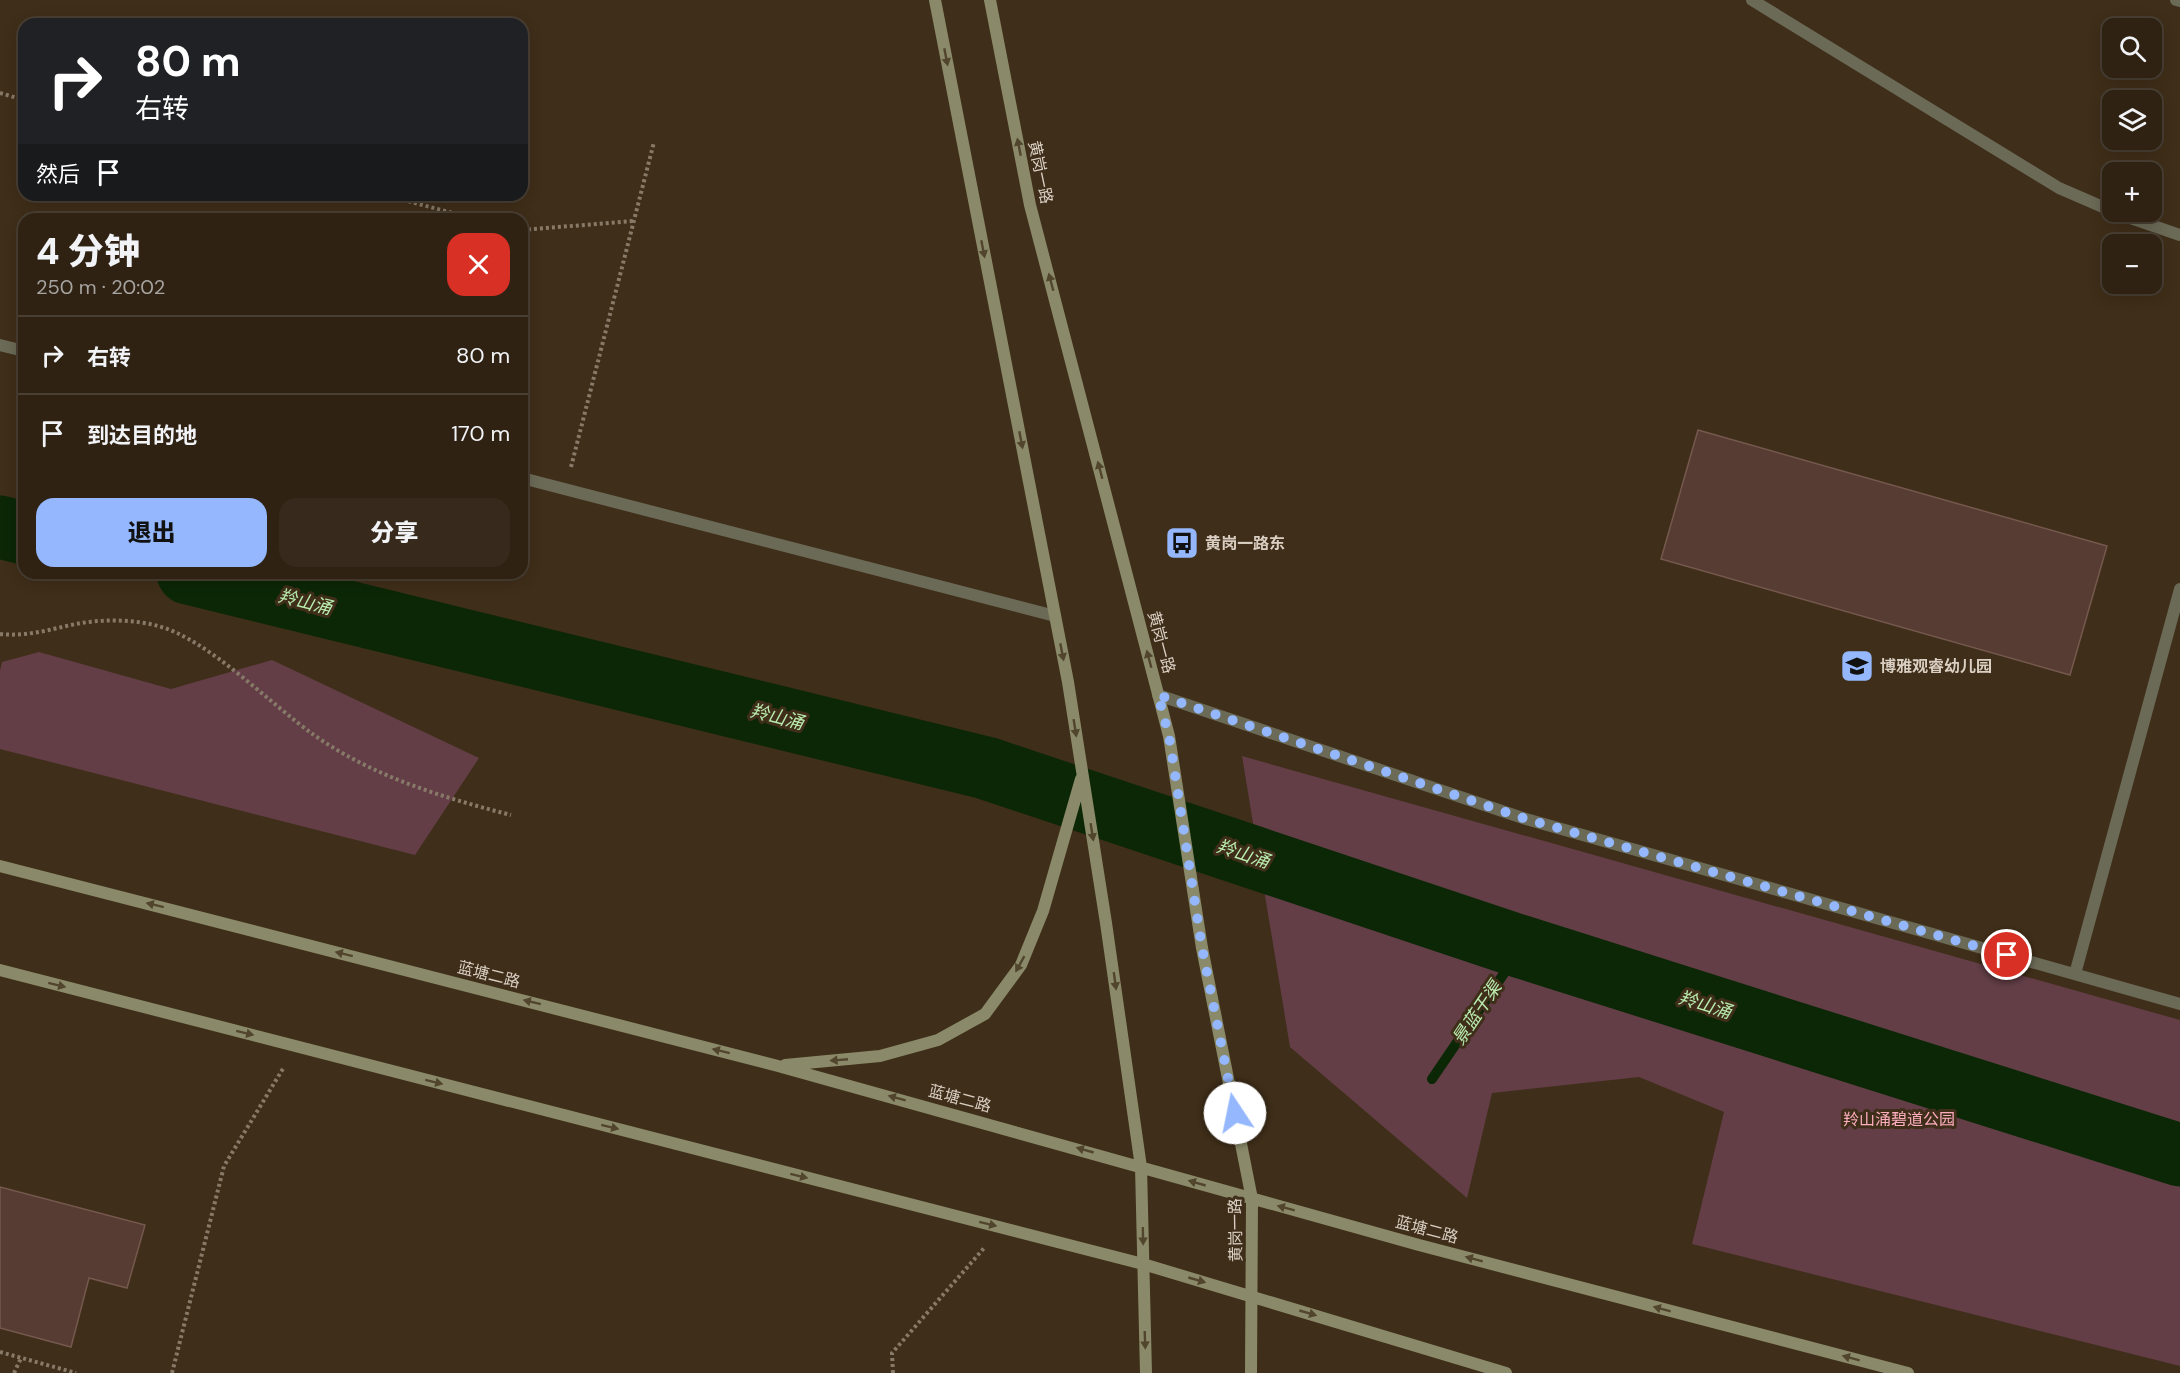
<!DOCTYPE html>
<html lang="zh">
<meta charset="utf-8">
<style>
body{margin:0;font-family:"DM Sans","Noto Sans SC",sans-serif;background:#372a1c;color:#f1f3f6;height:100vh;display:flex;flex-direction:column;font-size:22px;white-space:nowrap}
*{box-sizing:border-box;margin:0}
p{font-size:20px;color:#a7a4a0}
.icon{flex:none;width:33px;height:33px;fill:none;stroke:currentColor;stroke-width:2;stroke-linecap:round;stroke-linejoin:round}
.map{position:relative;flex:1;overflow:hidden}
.drawer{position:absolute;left:18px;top:213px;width:510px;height:366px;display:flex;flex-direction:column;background:#2f2213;border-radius:18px;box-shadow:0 3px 15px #0003,0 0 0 2px #4a3f33}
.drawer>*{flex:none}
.banner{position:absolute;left:18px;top:18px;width:510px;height:183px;border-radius:18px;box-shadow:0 3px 15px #0003,0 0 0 2px #4a3f33;background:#202124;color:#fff;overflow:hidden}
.fabs{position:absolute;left:2102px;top:18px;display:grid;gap:12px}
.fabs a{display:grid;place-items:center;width:60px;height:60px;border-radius:12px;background:#2f2213;box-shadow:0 3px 15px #0003,0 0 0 2px #4a3f33;font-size:30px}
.pin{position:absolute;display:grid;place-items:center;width:51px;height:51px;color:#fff;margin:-26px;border:3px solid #fff;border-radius:50%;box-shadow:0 2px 6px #0007}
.me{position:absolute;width:66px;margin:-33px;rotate:349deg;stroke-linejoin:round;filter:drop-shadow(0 0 4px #0008)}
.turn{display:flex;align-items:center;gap:21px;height:126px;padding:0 18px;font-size:27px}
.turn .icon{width:78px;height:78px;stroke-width:2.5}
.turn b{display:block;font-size:42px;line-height:51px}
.then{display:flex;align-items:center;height:57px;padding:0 18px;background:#0003;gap:12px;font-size:22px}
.round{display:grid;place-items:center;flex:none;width:63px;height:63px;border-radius:18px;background:#372a1c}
.headline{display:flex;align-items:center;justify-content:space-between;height:102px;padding:0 18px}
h1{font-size:36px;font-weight:800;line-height:45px}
.action{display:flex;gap:12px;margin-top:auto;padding:12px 18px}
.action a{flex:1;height:69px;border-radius:18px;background:#94b7fd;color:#111;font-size:24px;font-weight:800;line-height:69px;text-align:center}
.action a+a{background:#372a1c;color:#f1f3f6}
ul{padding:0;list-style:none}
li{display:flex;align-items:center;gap:18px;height:78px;padding:0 18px;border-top:2px solid #4a3f33}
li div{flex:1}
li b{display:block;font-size:22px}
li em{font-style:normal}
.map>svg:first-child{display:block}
</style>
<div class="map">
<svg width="2180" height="1373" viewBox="0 0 2180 1373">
<rect width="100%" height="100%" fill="#3f2e19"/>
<path fill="#633e46" d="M39,652L171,689L272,660L479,758L415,855L0,749V671L2,662Z
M1242,756L2180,1020V1366L1692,1244L1724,1112L1639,1077L1492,1093L1467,1198L1290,1047Z"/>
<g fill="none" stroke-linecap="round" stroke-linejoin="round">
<path stroke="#0b2706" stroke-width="10" d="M1432,1079L1522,947"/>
<path stroke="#0b2706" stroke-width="63" d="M0,527L24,533
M188,573L986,768L1522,947L2180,1155"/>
</g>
<path fill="#573c33" stroke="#75584e" stroke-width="1.5" d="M1698,430L2107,546L2070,675L1661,559Z
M0,1187L145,1225L127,1288L89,1278L71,1347L0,1328Z"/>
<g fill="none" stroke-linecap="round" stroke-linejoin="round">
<path stroke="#887a69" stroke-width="4" stroke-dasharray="3 3" stroke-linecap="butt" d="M0,93L24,100
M385,195L475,219
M522,230L633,221
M571,467L654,142
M0,634C27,637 51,629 76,624C102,619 132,619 158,626C208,639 270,704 314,735C374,777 441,797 511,815
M0,1352L76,1373
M14,1373L21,1358
M172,1373L224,1166L284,1067
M893,1373L892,1353L985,1247"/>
<path stroke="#6b6a57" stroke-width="12" d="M2176,0L2180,1"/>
<path stroke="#6b6a57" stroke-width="12" d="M1752,0L2059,188L2112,211
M2113,212L2180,235
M0,345L24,351
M522,478L1055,616
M1158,695L1526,819L2180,1004
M2075,974L2180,589"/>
<path stroke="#8a8a6a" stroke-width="12" d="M935,0L1068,682L1106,923L1141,1167L1146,1373
M990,0L1030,205L1169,736L1202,948L1252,1199L1251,1373
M0,866L778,1066L1419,1245L1908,1373
M0,970L1143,1264L1506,1373
M785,1065L880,1056L938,1040L985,1014L1021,965L1043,911L1081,779"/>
</g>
<defs><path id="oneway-solid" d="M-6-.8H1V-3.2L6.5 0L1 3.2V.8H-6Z" transform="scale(1.5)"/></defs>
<g fill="#52452d">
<use href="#oneway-solid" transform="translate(946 57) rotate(79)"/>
<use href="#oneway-solid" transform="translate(1019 147) rotate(-101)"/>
<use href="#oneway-solid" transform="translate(983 249) rotate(79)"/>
<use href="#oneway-solid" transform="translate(1051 282) rotate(-105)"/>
<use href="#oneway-solid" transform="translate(1021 440) rotate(79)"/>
<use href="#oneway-solid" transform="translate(1100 470) rotate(-105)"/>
<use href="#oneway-solid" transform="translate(1062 652) rotate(79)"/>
<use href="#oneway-solid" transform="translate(1149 659) rotate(-105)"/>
<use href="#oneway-solid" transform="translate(1075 728) rotate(81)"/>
<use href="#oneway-solid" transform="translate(1092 832) rotate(81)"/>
<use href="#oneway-solid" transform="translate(155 905) rotate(-166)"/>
<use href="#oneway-solid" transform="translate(344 954) rotate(-166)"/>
<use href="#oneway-solid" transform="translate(1020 964) rotate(119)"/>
<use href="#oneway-solid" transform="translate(1115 981) rotate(82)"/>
<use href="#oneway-solid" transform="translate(57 985) rotate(14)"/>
<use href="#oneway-solid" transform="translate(532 1002) rotate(-166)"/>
<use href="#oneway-solid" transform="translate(245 1033) rotate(14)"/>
<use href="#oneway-solid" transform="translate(721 1051) rotate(-166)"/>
<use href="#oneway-solid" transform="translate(839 1060) rotate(175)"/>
<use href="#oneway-solid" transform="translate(434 1082) rotate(14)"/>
<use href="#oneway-solid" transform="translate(897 1098) rotate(-165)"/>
<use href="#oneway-solid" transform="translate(610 1127) rotate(14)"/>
<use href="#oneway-solid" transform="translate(1085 1150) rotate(-164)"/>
<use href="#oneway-solid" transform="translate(799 1176) rotate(14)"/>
<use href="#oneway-solid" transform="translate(1197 1183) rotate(-164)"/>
<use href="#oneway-solid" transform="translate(1286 1208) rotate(-165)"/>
<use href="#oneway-solid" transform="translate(988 1224) rotate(14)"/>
<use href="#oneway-solid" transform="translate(1143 1236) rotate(89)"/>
<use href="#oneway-solid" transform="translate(1474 1259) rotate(-165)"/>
<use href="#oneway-solid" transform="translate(1197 1280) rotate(16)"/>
<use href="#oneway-solid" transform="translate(1662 1309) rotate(-165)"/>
<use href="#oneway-solid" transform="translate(1308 1313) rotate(16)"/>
<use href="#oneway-solid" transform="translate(1145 1340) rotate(88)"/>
<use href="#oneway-solid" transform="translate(1851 1358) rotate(-165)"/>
</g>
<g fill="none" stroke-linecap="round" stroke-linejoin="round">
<path stroke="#94b7fd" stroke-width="10" stroke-dasharray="0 18" d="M1235,1113L1202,948L1169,736L1158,695L1526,819L2007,955"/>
</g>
<defs>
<g id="bus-square" transform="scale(1.725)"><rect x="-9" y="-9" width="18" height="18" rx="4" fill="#94b7fd" stroke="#3f2e19"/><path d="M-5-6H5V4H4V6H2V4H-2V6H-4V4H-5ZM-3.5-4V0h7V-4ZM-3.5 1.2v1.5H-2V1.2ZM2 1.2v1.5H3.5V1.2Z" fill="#111"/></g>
<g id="school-square" transform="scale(1.725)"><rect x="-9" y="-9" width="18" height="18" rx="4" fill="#94b7fd" stroke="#3f2e19"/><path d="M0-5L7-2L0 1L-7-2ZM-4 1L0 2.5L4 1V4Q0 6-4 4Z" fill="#111"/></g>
</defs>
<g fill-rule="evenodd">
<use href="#bus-square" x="1182" y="543"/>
<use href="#school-square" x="1857" y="666"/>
</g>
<g text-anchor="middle" stroke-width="6" stroke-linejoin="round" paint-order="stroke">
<g font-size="16" fill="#dacfc3" stroke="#3f2e19">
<text transform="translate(1041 172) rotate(78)" y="6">黄岗一路</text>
<text transform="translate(1162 642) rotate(75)" y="6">黄岗一路</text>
<text transform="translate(489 974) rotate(14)" y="6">蓝塘二路</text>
<text transform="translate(960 1098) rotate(15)" y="6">蓝塘二路</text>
<text transform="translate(1427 1229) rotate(15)" y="6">蓝塘二路</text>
<text transform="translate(1235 1230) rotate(-91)" y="6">黄岗一路</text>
</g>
<g font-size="16" font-weight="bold" fill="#dacfc3" stroke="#3f2e19" text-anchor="start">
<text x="1205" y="549">黄岗一路东</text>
<text x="1880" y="672">博雅观睿幼儿园</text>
</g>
<g font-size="16" fill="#fdadbe" stroke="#3f2e19">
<text x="1899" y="1125">羚山涌碧道公园</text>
</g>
<g font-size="18" font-style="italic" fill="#b9ecaf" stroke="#3f2e19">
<text transform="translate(305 602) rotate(14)" y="6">羚山涌</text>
<text transform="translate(777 717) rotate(14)" y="6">羚山涌</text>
<text transform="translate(1243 854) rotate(18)" y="6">羚山涌</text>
<text transform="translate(1705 1005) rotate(17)" y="6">羚山涌</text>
<text transform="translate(1477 1013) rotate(-56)" y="6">景蓝干渠</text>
</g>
</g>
</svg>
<div class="fabs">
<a><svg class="icon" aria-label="search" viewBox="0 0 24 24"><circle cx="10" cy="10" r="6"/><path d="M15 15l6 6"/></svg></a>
<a><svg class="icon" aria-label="layers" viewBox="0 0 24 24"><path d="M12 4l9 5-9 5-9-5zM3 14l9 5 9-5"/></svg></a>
<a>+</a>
<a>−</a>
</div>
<div class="pin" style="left:2007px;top:955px;background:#d93025"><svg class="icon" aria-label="arrive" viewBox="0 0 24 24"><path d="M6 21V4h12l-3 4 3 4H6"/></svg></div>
<svg class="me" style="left:1235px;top:1113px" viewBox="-20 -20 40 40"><circle r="19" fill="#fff"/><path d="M0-13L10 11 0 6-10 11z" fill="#94b7fd"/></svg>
<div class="banner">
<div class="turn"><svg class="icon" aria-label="right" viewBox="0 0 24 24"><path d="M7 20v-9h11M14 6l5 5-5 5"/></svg><div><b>80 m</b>右转</div></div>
<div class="then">然后<svg class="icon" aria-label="arrive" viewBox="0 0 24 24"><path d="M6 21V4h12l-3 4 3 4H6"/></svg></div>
</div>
<section class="drawer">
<div class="headline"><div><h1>4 分钟</h1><p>250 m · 20:02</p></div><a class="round" style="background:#d93025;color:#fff"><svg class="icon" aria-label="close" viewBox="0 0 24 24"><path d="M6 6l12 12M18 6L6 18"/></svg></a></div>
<ul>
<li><svg class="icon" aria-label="right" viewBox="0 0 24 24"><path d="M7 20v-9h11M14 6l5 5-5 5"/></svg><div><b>右转</b></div><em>80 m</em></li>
<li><svg class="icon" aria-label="arrive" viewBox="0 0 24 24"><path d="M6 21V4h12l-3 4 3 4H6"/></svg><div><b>到达目的地</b></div><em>170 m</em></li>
</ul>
<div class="action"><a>退出</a><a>分享</a></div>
</section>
</div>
